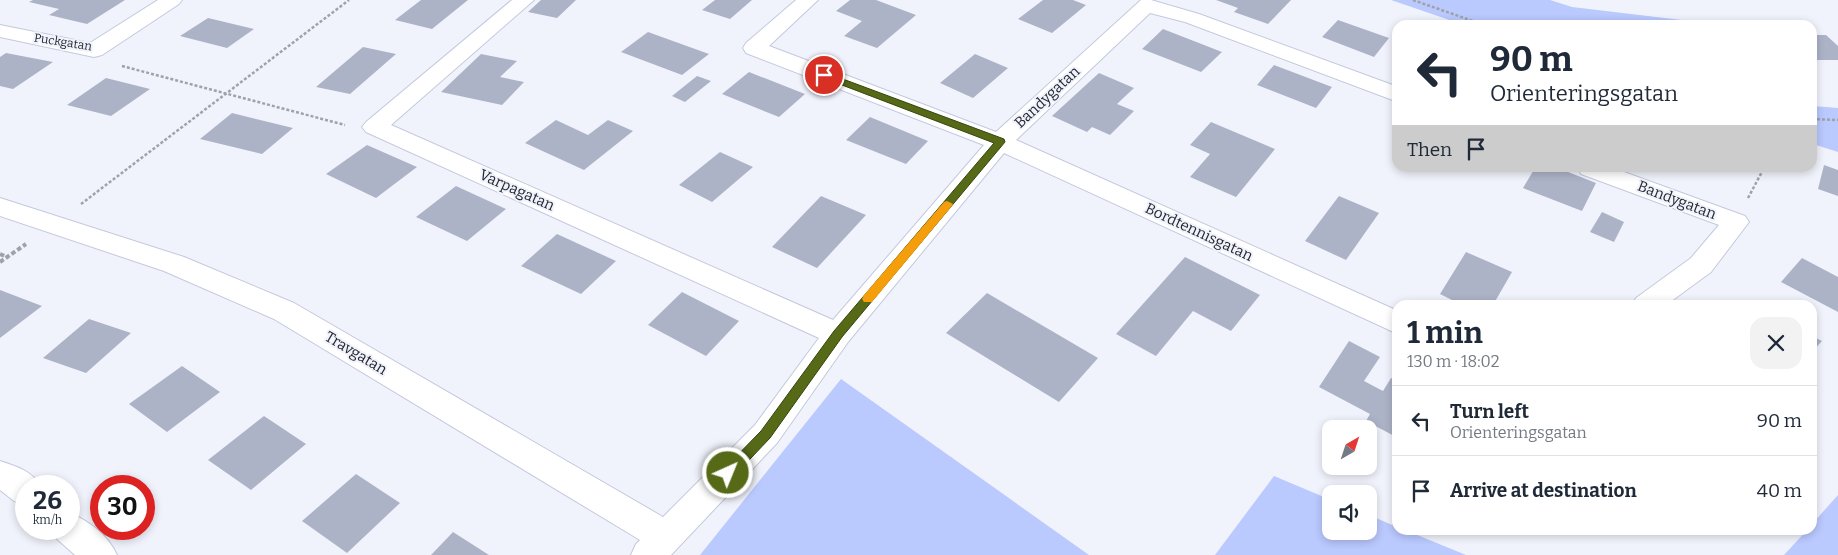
<!DOCTYPE html>
<meta charset="utf-8">
<style>
body{margin:0;font-family:Bitter,serif;background:#f2f2f3;color:#1f2937;height:100vh;display:flex;flex-direction:column;font-size:19px;white-space:nowrap}
*{box-sizing:border-box;margin:0}
p{font-size:16px;color:#747a83}
.icon{flex:none;width:28px;height:28px;fill:none;stroke:currentColor;stroke-width:2;stroke-linecap:round;stroke-linejoin:round}
.map{position:relative;flex:1;overflow:hidden}
.panel{position:absolute;left:1392px;top:300px;width:425px;height:235px;display:flex;flex-direction:column;background:#fff;border-radius:15px;box-shadow:0 2px 8px #0003}
.panel>*{flex:none}
.top-card{position:absolute;left:1392px;top:20px;width:425px;height:152px;border-radius:15px;box-shadow:0 2px 8px #0003;background:#fff;color:#1f2937;overflow:hidden}
.needle{width:32px;rotate:39deg}
.tools{position:absolute;left:1322px;top:420px;display:grid;gap:10px}
.tools a{display:grid;place-items:center;width:55px;height:55px;border-radius:10px;background:#fff;box-shadow:0 2px 8px #0003;font-size:25px}
.speed{position:absolute;left:15px;top:475px;display:flex;gap:10px;font-size:25px;font-weight:700;text-align:center}
.speed>*{display:grid;place-content:center;width:65px;height:65px;border-radius:50%;background:#fff;box-shadow:0 2px 8px #0003;line-height:1}
.speed small{font-size:12px;font-weight:400}
.speed .limit{border:8px solid #d22;background:#fff;color:#111}
.pin{position:absolute;display:grid;place-items:center;width:42px;height:42px;color:#fff;margin:-21px;border:2px solid #fff;border-radius:50%;box-shadow:0 1px 5px #0007}
.me{position:absolute;width:55px;margin:-28px;rotate:44deg;stroke-linejoin:round;filter:drop-shadow(0 0 4px #0008)}
.turn{display:flex;align-items:center;gap:18px;height:105px;padding:0 15px;font-size:22px}
.turn .icon{width:65px;height:65px;stroke-width:2.5}
.turn b{display:block;font-size:35px;line-height:42px}
.then{display:flex;align-items:center;height:48px;padding:0 15px;background:#0003;gap:10px;font-size:19px}
.round{display:grid;place-items:center;flex:none;width:52px;height:52px;border-radius:15px;background:#f2f2f3}
.summary{display:flex;align-items:center;justify-content:space-between;height:85px;padding:0 15px}
h1{font-size:30px;font-weight:700;line-height:38px}
ul{padding:0;list-style:none}
li{display:flex;align-items:center;gap:15px;height:70px;padding:0 15px;border-top:1px solid #e0e1e3}
li div{flex:1}
li b{display:block;font-size:19px}
li em{font-style:normal}
.map>svg:first-child{display:block}
</style>
<div class="map">
<svg width="1838" height="555" viewBox="0 0 1838 555">
<rect width="100%" height="100%" fill="#f1f3fc"/>
<path fill="#bac9fe" d="M1391,0H1550L1572,7L1724,25H1464Z
M1813,106L1838,108V152L1813,144Z
M841,379L1089,555H700Z
M1274,476L1331,500V531H1369V515L1397,527L1398,530H1405L1466,555H1215Z
M1838,495V555H1784L1807,530H1812L1813,523Z"/>
<path fill="#adb3c7" d="M33,0H125L87,24L49,15L59,9L29,2Z
M421,0H468L432,29L395,20Z
M541,0H576L557,18L528,12Z
M715,0H752L730,19L702,10Z
M850,0H876L916,15L877,48L844,36L862,21L836,11Z
M1043,0H1073L1086,5L1052,33L1018,19Z
M1216,0H1291L1268,24L1234,12L1238,8Z
M208,18L254,29L227,48L180,36Z
M1338,20L1389,38L1374,57L1322,37Z
M1163,29L1222,52L1201,72L1142,49Z
M648,32L709,54L682,75L621,52Z
M1812,35H1826L1838,46V60H1812Z
M363,47L396,54L350,94L316,87Z
M6,53L53,62L13,89L0,86V57Z
M481,54L517,61L500,77L524,82L502,105L441,92Z
M975,54L1008,68L973,98L940,83Z
M1274,65L1332,87L1316,108L1257,85Z
M749,72L805,94L779,117L722,94Z
M1099,73L1134,88L1117,104L1134,111L1110,135L1092,127L1087,132L1052,116Z
M697,76L711,81L685,102L672,96Z
M106,78L150,89L111,116L67,105Z
M232,113L293,128L262,154L200,139Z
M870,117L928,141L906,164L846,140Z
M556,120L588,135L608,120L633,131L584,170L525,143Z
M1211,122L1275,149L1236,197L1190,177L1210,154L1190,145Z
M367,145L417,167L376,198L326,174Z
M720,152L753,167L712,202L679,185Z
M1824,165L1838,170V196L1818,189Z
M1535,168H1558L1596,183L1582,211L1523,188Z
M456,186L506,209L467,241L416,217Z
M821,196L866,215L817,268L772,247Z
M1339,196L1379,213L1346,260L1305,241Z
M1602,212L1624,222L1614,242L1590,232Z
M557,234L616,261L581,294L521,266Z
M1466,252L1512,272L1493,305H1462L1440,294Z
M1185,257L1260,295L1231,331L1193,311L1156,356L1116,334Z
M1802,258L1838,277V312L1781,282Z
M0,290L42,306L0,338Z
M682,292L739,321L706,356L648,325Z
M987,293L1098,358L1059,402L946,333Z
M89,319L131,333L86,373L43,358Z
M1812,336L1822,341L1812,352Z
M1349,341L1380,357L1364,381L1383,391L1391,378L1398,381V438L1366,421L1370,414L1319,387Z
M182,366L220,392L167,432L129,404Z
M264,416L306,444L251,490L208,460Z
M356,474L400,503L347,553L302,521Z
M453,532L489,555H431Z"/>
<g fill="none" stroke-linecap="round" stroke-linejoin="round">
<g stroke="#c3c9dd" stroke-width="2">
<path id="minor" d="M158,0H182L179,4L102,55L94,57L0,37V25L90,43Z
M512,0H534L391,125L833,320L984,145L746,53L743,48L746,43L796,0H818L769,46L996,132L1141,0H1151L1199,14L1398,87V102L1185,22L1150,13L1016,140L1398,311V334L1004,153L848,342L777,443L671,555H631L636,544L640,540L274,319L164,271L0,216V198L184,257L294,303L663,517L755,425L819,338L366,132L362,127L366,122Z
M1578,168H1613L1745,216L1749,222L1711,272L1666,305H1632L1636,298L1691,258L1719,225L1581,174Z
M0,461C15,466 33,471 40,486H26V505L14,501L0,490Z
M69,513C88,520 109,536 117,555H75L57,539L52,529H69Z"/>
</g>
<path stroke="#a0a2ab" stroke-width="2.5" stroke-dasharray="3 2" stroke-linecap="butt" d="M1413,0L1484,25
M122,66L345,125
M1812,119L1838,120
M1748,198L1764,168
M81,204L349,0"/>
<path stroke="#a0a2ab" stroke-width="4" stroke-dasharray="4.5 2.5" stroke-linecap="butt" d="M0,254L7,257
M0,262L26,244"/>
<use href="#minor" fill="#fff" fill-rule="evenodd"/>
</g>
<path fill="#556917" stroke="#37440f" d="M824,72L1004,139L1005,142L842,337L770,438L733,477L728,479L724,477L722,473L724,469L761,431L834,331L994,143L821,77L820,75Z"/>
<path fill="#f59e0b" d="M947,201L953,204L951,207L872,302H864L862,299L864,295L944,202Z"/>
<g text-anchor="middle" stroke-width="4" stroke-linejoin="round" paint-order="stroke">
<g font-size="12" fill="#25272f" stroke="#f1f3fc">
<text transform="translate(63 42) rotate(9)" y="4">Puckgatan</text>
</g>
<g font-size="15" fill="#25272f" stroke="#f1f3fc">
<text transform="translate(1047 97) rotate(-43)" y="5">Bandygatan</text>
<text transform="translate(517 190) rotate(24)" y="5">Varpagatan</text>
<text transform="translate(1677 200) rotate(21)" y="5">Bandygatan</text>
<text transform="translate(1199 232) rotate(25)" y="5">Bordtennisgatan</text>
<text transform="translate(356 353) rotate(31)" y="5">Travgatan</text>
</g>
</g>
</svg>
<div class="tools">
<a><svg class="needle" viewBox="-14 -14 28 28"><path d="M0-13l5 13h-10z" fill="#e53935"/><path d="M0 13l5-13h-10z" fill="#747a83"/></svg></a>
<a><svg class="icon" aria-label="sound" viewBox="0 0 24 24"><path d="M4 9h4l5-4v14l-5-4H4zM17 9q2 3 0 6"/></svg></a>
</div>
<div class="speed"><div>26<small>km/h</small></div><div class="limit">30</div></div>
<div class="pin" style="left:824px;top:75px;background:#d93025"><svg class="icon" aria-label="arrive" viewBox="0 0 24 24"><path d="M6 21V4h12l-3 4 3 4H6"/></svg></div>
<svg class="me" style="left:728px;top:473px" viewBox="-20 -20 40 40"><circle r="17" fill="#556917" stroke="#fff" stroke-width="3"/><path d="M0-11L8 9 0 5-8 9z" fill="#fff"/></svg>
<div class="top-card">
<div class="turn"><svg class="icon" aria-label="left" viewBox="0 0 24 24"><path d="M17 20v-9H6M10 6l-5 5 5 5"/></svg><div><b>90 m</b>Orienteringsgatan</div></div>
<div class="then">Then<svg class="icon" aria-label="arrive" viewBox="0 0 24 24"><path d="M6 21V4h12l-3 4 3 4H6"/></svg></div>
</div>
<section class="panel">
<div class="summary"><div><h1>1 min</h1><p>130 m · 18:02</p></div><a class="round"><svg class="icon" aria-label="close" viewBox="0 0 24 24"><path d="M6 6l12 12M18 6L6 18"/></svg></a></div>
<ul>
<li><svg class="icon" aria-label="left" viewBox="0 0 24 24"><path d="M17 20v-9H6M10 6l-5 5 5 5"/></svg><div><b>Turn left</b><p>Orienteringsgatan</p></div><em>90 m</em></li>
<li><svg class="icon" aria-label="arrive" viewBox="0 0 24 24"><path d="M6 21V4h12l-3 4 3 4H6"/></svg><div><b>Arrive at destination</b></div><em>40 m</em></li>
</ul>
</section>
</div>
